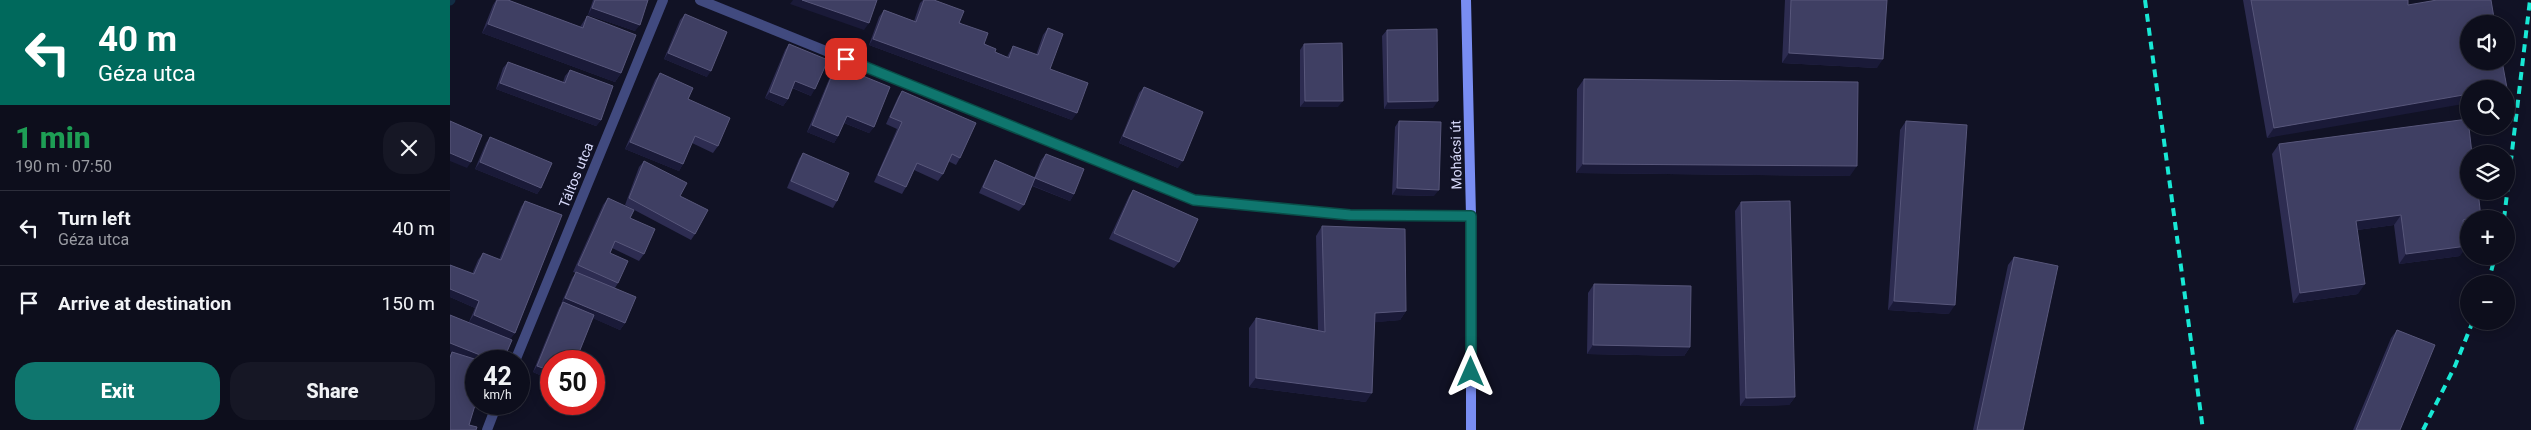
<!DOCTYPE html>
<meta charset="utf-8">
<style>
body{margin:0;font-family:Roboto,sans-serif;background:#161725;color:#f1f3f6;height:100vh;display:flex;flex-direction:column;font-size:19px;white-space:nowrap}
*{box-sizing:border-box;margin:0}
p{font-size:16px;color:#9a9ca3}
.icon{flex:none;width:28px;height:28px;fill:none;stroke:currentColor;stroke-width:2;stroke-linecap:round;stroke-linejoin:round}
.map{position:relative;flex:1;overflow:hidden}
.side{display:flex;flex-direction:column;background:#0d0e1c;width:450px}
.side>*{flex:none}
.banner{background:#00695c;color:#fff;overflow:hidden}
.buttons{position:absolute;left:2010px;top:15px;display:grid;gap:10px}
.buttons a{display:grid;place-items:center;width:55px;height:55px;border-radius:50%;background:#0d0e1c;box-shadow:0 2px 12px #0003,0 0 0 1px #2d2e3b;font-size:25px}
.speed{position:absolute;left:15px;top:350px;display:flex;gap:10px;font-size:25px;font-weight:700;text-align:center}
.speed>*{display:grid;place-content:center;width:65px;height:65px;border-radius:50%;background:#0d0e1c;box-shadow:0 2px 12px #0003,0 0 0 1px #2d2e3b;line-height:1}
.speed small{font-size:12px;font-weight:400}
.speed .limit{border:8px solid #d22;background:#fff;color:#111}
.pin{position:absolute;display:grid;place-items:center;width:42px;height:42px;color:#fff;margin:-21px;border-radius:10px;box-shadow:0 2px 8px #0006}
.me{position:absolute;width:55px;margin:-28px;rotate:0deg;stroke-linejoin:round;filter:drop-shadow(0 0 4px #0008)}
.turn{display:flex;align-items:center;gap:18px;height:105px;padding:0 15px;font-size:22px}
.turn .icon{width:65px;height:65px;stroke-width:2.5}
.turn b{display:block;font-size:35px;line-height:42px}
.round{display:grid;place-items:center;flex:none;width:52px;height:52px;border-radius:20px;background:#161725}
.head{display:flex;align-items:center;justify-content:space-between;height:85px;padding:0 15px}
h1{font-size:30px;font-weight:800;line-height:38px;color:#1e9e55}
.cta{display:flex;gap:10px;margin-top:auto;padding:10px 15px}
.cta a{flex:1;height:58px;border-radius:20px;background:#0f766e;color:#fff;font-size:20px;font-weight:800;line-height:58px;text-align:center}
.cta a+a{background:#161725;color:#f1f3f6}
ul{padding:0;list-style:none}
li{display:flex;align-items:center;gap:15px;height:75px;padding:0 15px;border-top:1px solid #2d2e3b}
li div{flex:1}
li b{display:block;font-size:19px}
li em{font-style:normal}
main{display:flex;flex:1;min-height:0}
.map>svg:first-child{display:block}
</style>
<main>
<section class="side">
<div class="banner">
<div class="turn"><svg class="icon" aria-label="left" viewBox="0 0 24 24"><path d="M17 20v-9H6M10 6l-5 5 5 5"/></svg><div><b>40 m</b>Géza utca</div></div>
</div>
<div class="head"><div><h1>1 min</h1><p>190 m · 07:50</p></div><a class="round"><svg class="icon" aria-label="close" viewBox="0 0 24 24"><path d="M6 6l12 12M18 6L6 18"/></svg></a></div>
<ul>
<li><svg class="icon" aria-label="left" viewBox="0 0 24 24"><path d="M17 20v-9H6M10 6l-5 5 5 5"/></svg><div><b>Turn left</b><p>Géza utca</p></div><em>40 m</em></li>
<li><svg class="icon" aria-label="arrive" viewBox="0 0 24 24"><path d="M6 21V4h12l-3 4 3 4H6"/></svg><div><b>Arrive at destination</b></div><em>150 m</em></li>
</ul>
<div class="cta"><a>Exit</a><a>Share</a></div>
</section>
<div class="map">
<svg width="2081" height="430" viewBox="0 0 2081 430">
<rect width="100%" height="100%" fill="#111225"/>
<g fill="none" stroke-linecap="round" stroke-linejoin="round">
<path stroke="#112d44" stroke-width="9" d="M0,1L1,0"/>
<path stroke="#414a7f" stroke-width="10" d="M250,0L744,200L900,215L1021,216
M65,361L213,0
M37,430L47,404"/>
<path stroke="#798df2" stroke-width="10" d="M1016,0L1021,216V430"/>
<path stroke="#18e8d5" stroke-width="4" stroke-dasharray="8 6" stroke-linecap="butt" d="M1695,0L1753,430
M2054,219L2080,0
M2038,284L2045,256
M1973,430L2005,366L2023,321"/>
</g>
<path fill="#2d2c51" d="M46,0H58L130,27L137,16L171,73L165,82L32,33L43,5Z
M143,0H198L185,31L138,15Z
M473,0H484L545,52L557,57L559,53L563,46L586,55L593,35L598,28L600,69L622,120L419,45L429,17L434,10L464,21L470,3Z
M1335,0H1437L1427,68L1332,63Z
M1793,0H1958V5L2057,88L2056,89H2019L1817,138Z
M235,14L257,77L214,59L230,20Z
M937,30L983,108L934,109L932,36Z
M339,44L361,96L342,88L338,99L333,106L315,98L335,50Z
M854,44L888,107H850V50Z
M58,62L113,82L115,76L120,70L151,120L146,126L46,89L53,68Z
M386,65L424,127L419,133L394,123L388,136L384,143L357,132L382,72Z
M210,73L238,99L268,146L263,153L242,143L233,164L229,171L175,149L205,80Z
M1134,79L1400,176L1126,173L1127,89Z
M694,87L728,168L669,143L689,93Z
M452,91L510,158L506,165L498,161L493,174L488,181L464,170L456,187L452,194L424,182L447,129L436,124L448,97Z
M949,121L984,196L942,195L945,127Z
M1456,121L1499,314L1438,310L1450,130Z
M40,137L91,188L87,194L25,169L36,143Z
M1829,144L2031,218V219H2019V228L2014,229L2010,256L1949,264L1944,225L1907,230L1908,294L1843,303L1822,154Z
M353,153L387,201L383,208L337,188L349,159Z
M596,154L624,194L620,201L582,186L574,205L569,211L529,193L541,167L545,160L584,178L591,160Z
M194,161L245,234L241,240L175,205L189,167Z
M683,190L729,262L724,268L659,239L679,196Z
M158,198L180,218L194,254L189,261L162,248L160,253L168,283L165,288L175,323L170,330L143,318L101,361V380L83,372L109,308L111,305V304L122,278L126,273L123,272L153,205Z
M75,201L112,215L65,333L60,339L62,340L53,361H26V402L19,425L27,427L26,430H0V355L2,352L0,351V315L54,337L19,322L25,308L0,297V265L22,274L28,260L33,253L49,260L71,207Z
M1291,202L1345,397L1339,405L1290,406L1285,211Z
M872,226L956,311L950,320L925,322L916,402L799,387V328L806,318L868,330L866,236Z
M1564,257L1573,430H1523L1558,265Z
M1144,284L1240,347L1234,356L1137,354L1138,293Z
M1947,330L1950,430H1903L1941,338Z"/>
<path fill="#1a1a38" d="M343,0H352L419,23L414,30L340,4Z
M142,8L190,25L185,31L138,15Z
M38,24L171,73L165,82L32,33Z
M423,39L627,113L622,120L419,45Z
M218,53L261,71L257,77L214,59Z
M1339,53L1433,59L1427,68L1332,63Z
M345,81L365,89L361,96L341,87Z
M50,83L151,120L146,126L46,89Z
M320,92L338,99L333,106L315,98Z
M2019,94V103L1817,138L1824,128Z
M855,101H893L888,107H850Z
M988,101L983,108L934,109L938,102Z
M397,116L424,127L419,133L392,122Z
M362,125L388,136L384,143L357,132Z
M673,136L733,161L728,168L669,143Z
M180,142L233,164L229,171L175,149Z
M0,153L21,162L17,168L0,161Z
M30,162L91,188L87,194L25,169Z
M1133,164L1407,166L1400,176L1126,173Z
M585,178L624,194L620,201L581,185Z
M947,188L989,190L984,196L942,195Z
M1951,215L1944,225L1899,231L1906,221Z
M2019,219V228L2006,230L2013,220Z
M2017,246L2010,256L1949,264L1956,254Z
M1915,284L1908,294L1843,303L1850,293Z
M0,289L29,301L25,308L0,297Z
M115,298L175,323L170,330L112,305L113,302L111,305V304Z
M1444,301L1505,305L1499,314L1438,310Z
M956,311L950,320L918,323L925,313Z
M24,315L65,333L60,339L19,322Z
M0,343L45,361H26V362L0,351Z
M1143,345L1240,347L1234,356L1137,354Z
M87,366L101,371V380L83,372Z
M806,378L922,393L916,402L799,387Z
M1345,397L1339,405L1290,406L1296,398Z"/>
<path fill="#3f3f63" stroke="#58577b" d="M47,0H58L133,28L137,16L186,35L171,73L38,24Z
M145,0H198L190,25L142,8Z
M352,0H427L419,23Z
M474,0H484L514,11L509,23L538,33L534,44L546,49L545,52L559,58L563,46L588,55L598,28L613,34L600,69L638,83L627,113L423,39L434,10L466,22Z
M1341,0H1437L1433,59L1339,53Z
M1801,0H1958V5L1987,0H2041L2045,24H2019V61H2052L2057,88L2050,89H2019V94L1824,128Z
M235,14L277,32L261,71L218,53Z
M987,29L988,101L938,102L937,30Z
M892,43L893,101H855L854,44Z
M339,44L378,60L365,89L345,81L338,99L320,92Z
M58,62L115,83L120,70L163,86L151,120L50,83Z
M386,65L440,87L424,127L397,116L388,136L362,125Z
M210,73L243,88L238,99L280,118L268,146L245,136L233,164L180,142Z
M1134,79L1408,82L1407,166L1133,164Z
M694,87L753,112L733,161L673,136Z
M452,91L526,123L510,158L502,154L493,174L467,163L456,187L428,175L452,122L440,117Z
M2018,119L2022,154H2019V191H2028L2031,218L2013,220L2017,246L1956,254L1951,215L1906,221L1915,284L1850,293L1829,144Z
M0,121L32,135L21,162L0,153Z
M949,121L991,122L989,190L947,188Z
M1456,121L1517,125L1505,305L1444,301Z
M40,137L102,163L91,188L30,162Z
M353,153L399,173L387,201L341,181Z
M596,154L634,169L624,194L585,178Z
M545,160L585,178L574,205L533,187Z
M194,161L237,183L230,196L258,210L245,234L179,198Z
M683,190L748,219L729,262L664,233Z
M158,198L184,210L180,218L205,229L194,254L165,241L160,253L178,261L168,283L128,265Z
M75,201L112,215L65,333L24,315L29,301L0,289V265L24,274L33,253L51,260Z
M1340,201L1345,397L1296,398L1291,202Z
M872,226L955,229L956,311L925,313L922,393L806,378V318L875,332Z
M1564,257L1608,266L1573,430H1527Z
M126,272L186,297L175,323L115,298Z
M1144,284L1241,286L1240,347L1143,345Z
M113,302L144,315L126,360L130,361H101V371L87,366Z
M0,315L62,340L53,361H45L0,343Z
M1947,330L1985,345L1950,430H1906Z
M2,352L31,361H26V402L19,425L27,427L26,430H0V358Z"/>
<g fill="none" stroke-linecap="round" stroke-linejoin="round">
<g stroke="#0a4d48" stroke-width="12">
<path id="route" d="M396,59L744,200L900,215L1021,216V372"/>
</g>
<use href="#route" stroke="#0f766e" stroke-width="9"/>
</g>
<g text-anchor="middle" stroke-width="4.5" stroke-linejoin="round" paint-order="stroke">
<g font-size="14" fill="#d9dbfb" stroke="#111225">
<text transform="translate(1006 155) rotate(-91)" y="5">Mohácsi út</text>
<text transform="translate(126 175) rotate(-68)" y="5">Táltos utca</text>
</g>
</g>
</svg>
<div class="buttons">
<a><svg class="icon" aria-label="sound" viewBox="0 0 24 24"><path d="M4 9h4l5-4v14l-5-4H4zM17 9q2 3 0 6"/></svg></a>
<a><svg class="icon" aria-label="search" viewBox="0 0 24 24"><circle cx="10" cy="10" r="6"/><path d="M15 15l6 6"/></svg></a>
<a><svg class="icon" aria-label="layers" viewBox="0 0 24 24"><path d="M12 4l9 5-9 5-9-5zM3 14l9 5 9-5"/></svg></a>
<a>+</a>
<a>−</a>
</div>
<div class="speed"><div>42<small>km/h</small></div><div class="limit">50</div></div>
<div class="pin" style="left:396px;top:59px;background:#d93025"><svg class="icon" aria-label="arrive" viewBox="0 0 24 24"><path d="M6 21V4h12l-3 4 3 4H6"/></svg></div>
<svg class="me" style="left:1021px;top:372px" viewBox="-20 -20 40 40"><path d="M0-17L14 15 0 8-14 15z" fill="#0f766e" stroke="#fff" stroke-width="4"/></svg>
</div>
</main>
